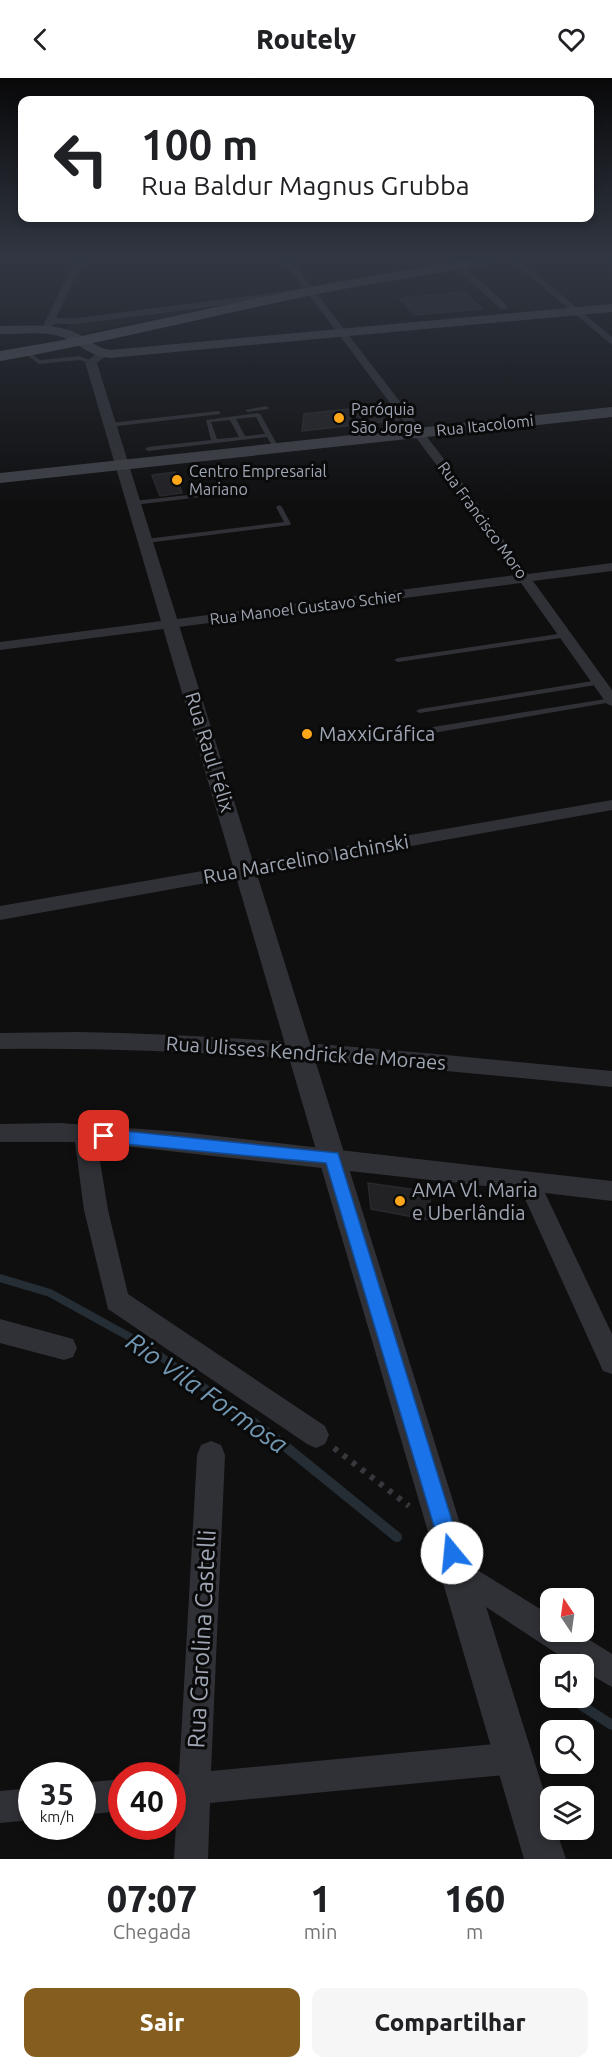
<!DOCTYPE html>
<html lang="pt">
<meta charset="utf-8">
<style>
body{margin:0;font-family:Ubuntu,sans-serif;background:#f6f6f6;color:#202124;height:100vh;display:flex;flex-direction:column;font-size:22px;white-space:nowrap}
*{box-sizing:border-box;margin:0}
p{font-size:20px;color:#757577}
.icon{flex:none;width:33px;height:33px;fill:none;stroke:currentColor;stroke-width:2;stroke-linecap:round;stroke-linejoin:round}
.map{position:relative;height:1781px;overflow:hidden}
.side{display:flex;flex-direction:column;background:#fff;flex:1}
.side>*{flex:none}
.hud{position:absolute;left:18px;top:18px;width:576px;height:126px;border-radius:12px;box-shadow:0 3px 9px #0003;background:#fff;color:#202124;overflow:hidden}
.needle{width:39px;rotate:347deg}
.controls{position:absolute;left:540px;top:1510px;display:grid;gap:12px}
.controls a{display:grid;place-items:center;width:54px;height:54px;border-radius:12px;background:#fff;box-shadow:0 3px 9px #0003;font-size:30px}
.speed{position:absolute;left:18px;top:1684px;display:flex;gap:12px;font-size:30px;font-weight:700;text-align:center}
.speed>*{display:grid;place-content:center;width:78px;height:78px;border-radius:50%;background:#fff;box-shadow:0 3px 9px #0003;line-height:1}
.speed small{font-size:15px;font-weight:400}
.speed .limit{border:9px solid #d22;background:#fff;color:#111}
.pin{position:absolute;display:grid;place-items:center;width:51px;height:51px;color:#fff;margin:-26px;border-radius:12px;box-shadow:0 3px 9px #0006}
.me{position:absolute;width:66px;margin:-33px;rotate:343deg;stroke-linejoin:round;filter:drop-shadow(0 0 4px #0008)}
.turn{display:flex;align-items:center;gap:21px;height:126px;padding:0 24px;font-size:27px}
.turn .icon{width:78px;height:78px;stroke-width:2.5}
.turn b{display:block;font-size:42px;line-height:51px}
.eta{display:flex;justify-content:space-evenly;align-items:center;height:102px;text-align:center}
.eta b{font-size:36px;font-weight:800;line-height:42px}
.action{display:flex;gap:12px;margin-top:auto;padding:12px 24px}
.action a{flex:1;height:69px;border-radius:12px;background:#845d1f;color:#fff;font-size:24px;font-weight:800;line-height:69px;text-align:center}
.action a+a{background:#f6f6f6;color:#202124}
header{display:flex;justify-content:space-between;align-items:center;height:78px;padding:0 24px;background:#fff;font-size:27px;font-weight:800}
.map>svg:first-child{display:block}
</style>
<header><svg class="icon" aria-label="back" viewBox="0 0 24 24"><path d="M15 5l-7 7 7 7"/></svg>Routely<svg class="icon" aria-label="heart" viewBox="0 0 24 24"><path d="M12 20l-8-8c-3-5 5-10 8-4 3-6 11-1 8 4z"/></svg></header>
<div class="map">
<svg width="612" height="1781" viewBox="0 0 612 1781">
<rect width="100%" height="100%" fill="#0f0f10"/>
<path fill="#151b16" d="M203,229L206,231L83,255L64,250L69,247Z"/>
<g fill="none" stroke-linecap="round" stroke-linejoin="round">
<path stroke="#252e35" stroke-width="8" d="M0,1200L50,1215L146,1268L248,1341"/>
<path stroke="#252e35" stroke-width="10" d="M246,1339L280,1364L397,1459
M570,1620L612,1647"/>
</g>
<path fill="#222225" stroke="#29292d" stroke-width="1.5" d="M464,214L482,231L415,237L399,220Z
M367,329L400,342L302,353L304,336Z
M175,394L182,415L160,418L152,397Z
M368,1105L430,1114V1142L371,1131Z"/>
<g fill="none" stroke-linecap="round" stroke-linejoin="round">
<path stroke="#36383d" stroke-width="6" stroke-dasharray="4.5 7" stroke-linecap="butt" d="M334,1370L409,1428"/>
<path fill="#303136" fill-rule="evenodd" d="M28,276H32L40,282L80,278L94,284L91,286L80,282L39,286L28,278Z
M266,328L269,330L268,331L248,334L245,332Z
M218,333L220,334V336L110,349L107,347L110,345Z
M258,335L261,337L279,370L278,371H274L267,359L148,373L145,371L148,369L211,362L206,342ZM256,339L265,356L245,358L236,341ZM230,342L239,359L217,361L211,344Z
M224,413L226,414V416L134,427L131,425L134,423Z
M279,427L282,429L291,446L290,447L146,465L143,463L146,461L284,444L276,429Z
M565,555L569,557L568,559L398,584L394,582L398,580Z
M599,602H602V606L420,635L416,633L420,631Z
M612,620V624L433,655L429,652L433,649Z"/>
<path fill="#303136" fill-rule="evenodd" d="M77,178H85L56,240H77L302,211L306,214L302,217L77,246H54L49,254H43L41,252Z
M280,178H288L467,411L528,496L612,485V493L533,503L612,612V628L607,626L521,505L0,572V564L516,497L459,417Z
M506,178H515L612,259V267Z
M455,186H461L507,227V231H501L455,190Z
M612,722V732L0,842V828Z
M77,954C256,957 434,976 612,993V1009C408,989 205,968 0,971V955Z
M60,1045L181,1054L612,1103V1123L545,1115L612,1256V1296L603,1293L521,1112L97,1065L108,1132L128,1216L325,1348L329,1357L325,1366L316,1370L307,1366L108,1231L84,1132L75,1064H0V1046Z
M0,1241L73,1261L77,1270L73,1279L64,1282L0,1265Z
M211,1363L221,1367L225,1377L211,1693L514,1664L525,1669L530,1680L525,1691L514,1696L210,1725L208,1781H174L177,1729H172V1698H169L179,1696L197,1377L201,1367Z
M458,1480L550,1537V1554H577L612,1576V1609L584,1593V1587H574L448,1504L444,1494L448,1484Z
M122,1701V1733L82,1737V1705Z
M32,1710V1742L0,1745V1713Z"/>
<path fill="#303136" fill-rule="evenodd" d="M103,271L109,275L97,285L550,1733V1752H556L566,1781H524L85,284Z"/>
<path fill="#3e4046" fill-rule="evenodd" d="M612,226V234L110,280C88,278 81,266 62,259C43,252 20,257 0,256V248C24,248 48,245 72,253C86,258 95,270 110,272Z
M612,329V339L0,405V395Z"/>
<path fill="#4b4e55" fill-rule="evenodd" d="M483,178H508L506,181C441,197 374,204 308,218C205,239 104,265 0,283V273L58,263L310,209Z"/>
</g>
<linearGradient id="sky" x2="0" y2="1"><stop stop-color="#080809"/><stop offset="0.42" stop-color="#313742"/><stop offset="1" stop-color="#313742" stop-opacity="0"/></linearGradient>
<rect width="612" height="427" fill="url(#sky)"/>
<path fill="#1a73e8" stroke="#114b97" stroke-width="1.5" d="M104,1051L338,1075L462,1475L459,1482L452,1485L445,1482L442,1475L326,1085L104,1064L98,1062L96,1058L98,1053Z"/>
<g fill="#ffa718" stroke="#0a0a0b" stroke-width="2">
<circle cx="339" cy="340" r="6"/>
<circle cx="177" cy="402" r="6"/>
<circle cx="307" cy="656" r="6"/>
<circle cx="400" cy="1123" r="6"/>
</g>
<g text-anchor="middle" stroke-width="6" stroke-linejoin="round" paint-order="stroke">
<g font-size="16" fill="#9fa6b3" stroke="#0a0a0b" text-anchor="start">
<text x="351" y="337">Paróquia<tspan x="351" dy="18">São Jorge</tspan></text>
<text x="189" y="399">Centro Empresarial<tspan x="189" dy="18">Mariano</tspan></text>
</g>
<g font-size="16" fill="#9fa6b3" stroke="#0a0a0b">
<text transform="translate(485 347) rotate(-6)" y="6">Rua Itacolomi</text>
<text transform="translate(483 442) rotate(54)" y="6">Rua Francisco Moro</text>
<text transform="translate(306 529) rotate(-7)" y="6">Rua Manoel Gustavo Schier</text>
</g>
<g font-size="20" fill="#9fa6b3" stroke="#0a0a0b" text-anchor="start">
<text x="319" y="663">MaxxiGráfica</text>
<text x="412" y="1119">AMA Vl. Maria<tspan x="412" dy="23">e Uberlândia</tspan></text>
</g>
<g font-size="20" fill="#9fa6b3" stroke="#0a0a0b">
<text transform="translate(210 674) rotate(73)" y="7">Rua Raul Félix</text>
<text transform="translate(306 781) rotate(-10)" y="7">Rua Marcelino Iachinski</text>
<text transform="translate(306 975) rotate(4)" y="7">Rua Ulisses Kendrick de Moraes</text>
</g>
<g font-size="24" fill="#9fa6b3" stroke="#0a0a0b">
<text transform="translate(202 1561) rotate(-87)" y="8">Rua Carolina Castelli</text>
</g>
<g font-size="26" font-style="italic" fill="#7297b2" stroke="#0a0a0b">
<text transform="translate(207 1315) rotate(35)" y="9">Rio Vila Formosa</text>
</g>
</g>
</svg>
<div class="controls">
<a><svg class="needle" viewBox="-14 -14 28 28"><path d="M0-13l5 13h-10z" fill="#e53935"/><path d="M0 13l5-13h-10z" fill="#757577"/></svg></a>
<a><svg class="icon" aria-label="sound" viewBox="0 0 24 24"><path d="M4 9h4l5-4v14l-5-4H4zM17 9q2 3 0 6"/></svg></a>
<a><svg class="icon" aria-label="search" viewBox="0 0 24 24"><circle cx="10" cy="10" r="6"/><path d="M15 15l6 6"/></svg></a>
<a><svg class="icon" aria-label="layers" viewBox="0 0 24 24"><path d="M12 4l9 5-9 5-9-5zM3 14l9 5 9-5"/></svg></a>
</div>
<div class="speed"><div>35<small>km/h</small></div><div class="limit">40</div></div>
<div class="pin" style="left:104px;top:1058px;background:#d93025"><svg class="icon" aria-label="arrive" viewBox="0 0 24 24"><path d="M6 21V4h12l-3 4 3 4H6"/></svg></div>
<svg class="me" style="left:452px;top:1475px" viewBox="-20 -20 40 40"><circle r="19" fill="#fff"/><path d="M0-13L10 11 0 6-10 11z" fill="#1a73e8"/></svg>
<div class="hud">
<div class="turn"><svg class="icon" aria-label="left" viewBox="0 0 24 24"><path d="M17 20v-9H6M10 6l-5 5 5 5"/></svg><div><b>100 m</b>Rua Baldur Magnus Grubba</div></div>
</div>
</div>
<section class="side">
<div class="eta">
<div><b>07:07</b><p>Chegada</p></div>
<div><b>1</b><p>min</p></div>
<div><b>160</b><p>m</p></div>
</div>
<div class="action"><a>Sair</a><a>Compartilhar</a></div>
</section>
